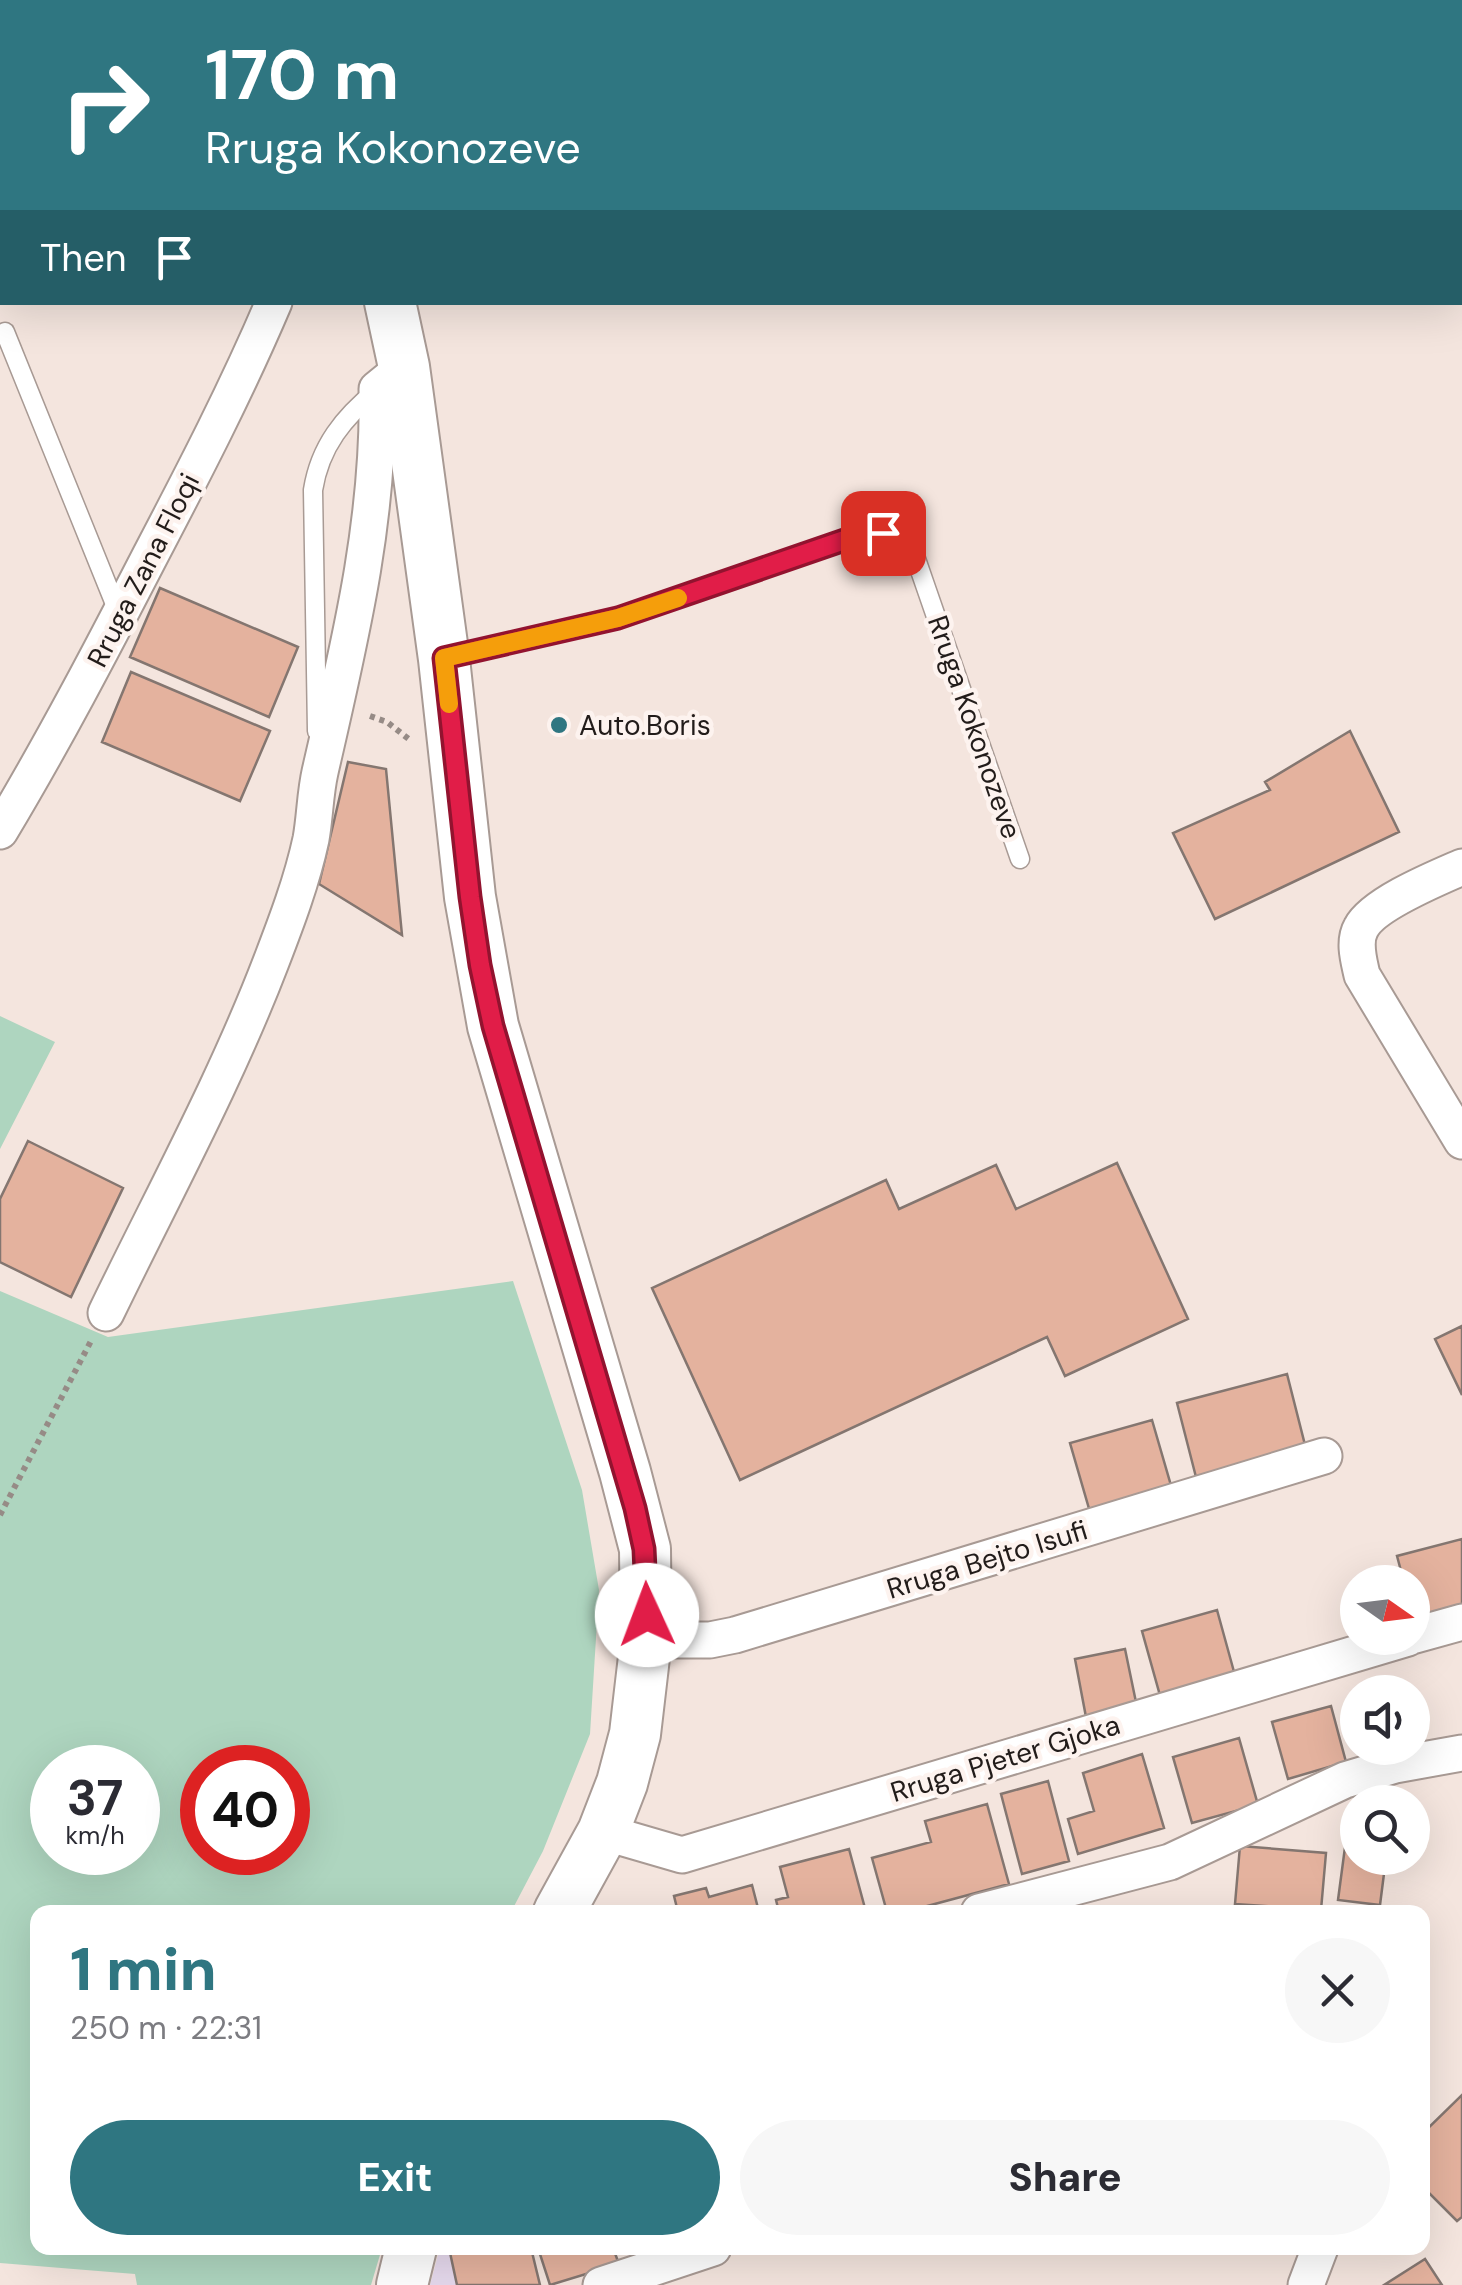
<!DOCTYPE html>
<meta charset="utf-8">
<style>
body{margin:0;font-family:"DM Sans",sans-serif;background:#f7f7f7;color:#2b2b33;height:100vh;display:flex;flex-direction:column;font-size:38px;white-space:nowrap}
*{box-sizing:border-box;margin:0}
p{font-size:32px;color:#7c7c81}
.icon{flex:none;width:55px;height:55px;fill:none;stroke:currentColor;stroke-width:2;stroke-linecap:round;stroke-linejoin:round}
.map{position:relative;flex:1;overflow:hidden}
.side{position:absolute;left:30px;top:1905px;width:1400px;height:350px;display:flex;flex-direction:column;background:#fff;border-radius:20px;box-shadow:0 10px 40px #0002}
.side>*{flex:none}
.banner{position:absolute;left:0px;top:0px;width:1462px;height:305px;box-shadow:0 10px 40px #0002;background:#2f7681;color:#fff;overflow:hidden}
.needle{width:65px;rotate:104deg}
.buttons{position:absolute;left:1340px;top:1565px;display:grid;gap:20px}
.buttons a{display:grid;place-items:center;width:90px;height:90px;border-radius:50%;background:#fff;box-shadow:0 10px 40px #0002;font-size:50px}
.speed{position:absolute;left:30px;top:1745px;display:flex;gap:20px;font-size:50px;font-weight:700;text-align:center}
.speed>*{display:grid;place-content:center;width:130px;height:130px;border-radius:50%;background:#fff;box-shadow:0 10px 40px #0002;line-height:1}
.speed small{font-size:25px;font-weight:400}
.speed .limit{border:15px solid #d22;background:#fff;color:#111}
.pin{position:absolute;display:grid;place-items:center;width:85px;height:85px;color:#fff;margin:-42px;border-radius:20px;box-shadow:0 5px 15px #0006}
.me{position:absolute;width:110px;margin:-55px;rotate:358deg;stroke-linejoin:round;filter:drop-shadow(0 0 8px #0008)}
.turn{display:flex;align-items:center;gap:35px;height:210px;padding:0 40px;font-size:45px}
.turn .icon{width:130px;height:130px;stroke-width:2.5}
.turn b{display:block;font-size:70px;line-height:85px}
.then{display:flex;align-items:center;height:95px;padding:0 40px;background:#0003;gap:20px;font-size:38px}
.round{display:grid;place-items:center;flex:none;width:105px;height:105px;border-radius:52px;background:#f7f7f7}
.head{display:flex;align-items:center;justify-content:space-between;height:170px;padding:0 40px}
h1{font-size:60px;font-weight:800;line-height:75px;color:#2f7681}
.primary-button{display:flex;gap:20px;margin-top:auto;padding:20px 40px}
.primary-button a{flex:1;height:115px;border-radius:60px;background:#2f7681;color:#fff;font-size:40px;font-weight:800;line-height:115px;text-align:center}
.primary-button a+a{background:#f7f7f7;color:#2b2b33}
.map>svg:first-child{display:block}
</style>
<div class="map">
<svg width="1462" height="2285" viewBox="0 0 1462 2285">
<rect width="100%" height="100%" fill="#f4e5de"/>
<path fill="#e6d9ed" d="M440,2248H531L540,2285H430Z"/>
<path fill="#aed5bf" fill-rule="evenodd" d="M0,1016L55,1042L0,1149Z
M513,1281L582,1490L599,1590L590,1734L543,1851L511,1912H38V2248H382L371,2285H137L135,2274L0,2263V1291L108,1337ZM52,1768H138V1852H52ZM202,1768H288V1852H202Z"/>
<path fill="#e4b29e" stroke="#847670" stroke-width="2.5" d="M160,588L298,647L269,717L130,657Z
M131,672L270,731L240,801L102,742Z
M1350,731L1399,832L1215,919L1173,833L1270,790L1265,782Z
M348,762L386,769L402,935L319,884Z
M28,1141L123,1188L71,1297L0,1262V1199Z
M1117,1163L1188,1319L1065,1376L1047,1337L740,1480L652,1288L886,1180L899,1209L996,1165L1016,1209Z
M1462,1326V1395L1435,1339Z
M1287,1374L1305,1445L1197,1481L1177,1403Z
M1152,1420L1172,1489L1090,1512L1070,1443Z
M1462,1539V1610L1412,1618V1582H1404L1397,1556Z
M1217,1610L1236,1679L1161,1699L1142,1631Z
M1125,1649L1137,1707L1086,1717L1075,1659Z
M1331,1706L1346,1762L1288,1779L1272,1722Z
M1239,1738L1258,1805L1192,1823L1173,1757Z
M1142,1754L1164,1828L1078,1854L1068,1819L1094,1811L1083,1773Z
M1048,1781L1069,1861L1022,1874L1001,1794Z
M987,1804L1009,1884L905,1912H887L872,1858L931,1842L925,1821Z
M1347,1832L1358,1833V1858H1386L1380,1905L1338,1900Z
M1240,1846L1326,1853L1321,1910L1235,1904Z
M849,1849L866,1912H779L776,1900L788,1897L780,1867Z
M752,1885L759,1912H678L674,1896L706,1888L709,1897Z
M1462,2095V2217L1457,2221L1422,2186V2134Z
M449,2248H531L540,2285H457Z
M538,2248H613L619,2264L550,2285Z
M1425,2259L1442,2285H1384Z"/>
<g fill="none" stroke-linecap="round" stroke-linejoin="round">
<g stroke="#a89a94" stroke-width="21">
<path id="lane" d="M5,332L119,614
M449,657L617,618L856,536C885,533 896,532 915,556L1020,859
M317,731L313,490C320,446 344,417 377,390"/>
</g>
<g stroke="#a89a94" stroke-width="39">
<path id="street" d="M487,2L492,0
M0,831C54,741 102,649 150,556C194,472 237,389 274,302
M1462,867C1437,878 1373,904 1361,928C1353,942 1359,961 1362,975L1462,1141
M106,1313C162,1197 225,1082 271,962C286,923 302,881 311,839C315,817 315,794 320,772C349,645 380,520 377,389L404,367
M1412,1636L1462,1622
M646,1640H710L735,1635L1324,1456
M603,1832L682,1855L1408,1638
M979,1912L1170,1862L1345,1780L1395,1765L1462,1753
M601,2285L713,2248
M1306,2285L1320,2248"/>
</g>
<g stroke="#a89a94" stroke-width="54">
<path id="secondary" d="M272,0L273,2
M390,302L404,367L444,659L470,897L493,1026L625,1472L645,1549L646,1640L635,1734L622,1783L603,1832L559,1912
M402,2285L411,2248"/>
</g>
<path stroke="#968b86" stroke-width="6" stroke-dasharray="5 5" stroke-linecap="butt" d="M370,716L387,722L410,740
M0,1515L91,1341"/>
<use href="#lane" stroke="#fff" stroke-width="18"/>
<use href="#street" stroke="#fff" stroke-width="35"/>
<use href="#secondary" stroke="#fff" stroke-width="50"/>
</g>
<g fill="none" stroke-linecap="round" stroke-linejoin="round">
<g stroke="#92132f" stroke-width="25">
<path id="route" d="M647,1615L644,1549L635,1508L493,1026L480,965L470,897L444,658L618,618L856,536L883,533"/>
</g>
<use href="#route" stroke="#e11d48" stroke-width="18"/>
<path stroke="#f59e0b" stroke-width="18" d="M449,704L444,658L618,618L678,598"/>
</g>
<circle fill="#2f7681" stroke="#fdf3ef" stroke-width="4" cx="559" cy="725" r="10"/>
<g text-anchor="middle" stroke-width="9" stroke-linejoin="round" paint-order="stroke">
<g font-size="28" fill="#221c1a" stroke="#fdf3ef">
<text transform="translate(143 570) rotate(-63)" y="10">Rruga Zana Floqi</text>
<text transform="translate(975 727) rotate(71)" y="10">Rruga Kokonozeve</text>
<text transform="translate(987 1559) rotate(-17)" y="10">Rruga Bejto Isufi</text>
<text transform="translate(1005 1758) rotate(-17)" y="10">Rruga Pjeter Gjoka</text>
</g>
<g font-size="28" fill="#221c1a" stroke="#fdf3ef" text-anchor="start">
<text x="579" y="735">Auto.Boris</text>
</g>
</g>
</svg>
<div class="buttons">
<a><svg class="needle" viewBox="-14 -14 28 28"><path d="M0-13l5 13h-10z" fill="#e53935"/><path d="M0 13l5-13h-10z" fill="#7c7c81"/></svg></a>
<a><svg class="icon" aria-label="sound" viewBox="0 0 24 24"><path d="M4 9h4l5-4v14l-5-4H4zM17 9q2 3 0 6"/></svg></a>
<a><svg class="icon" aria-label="search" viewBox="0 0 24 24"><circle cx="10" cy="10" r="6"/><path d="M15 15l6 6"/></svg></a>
</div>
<div class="speed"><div>37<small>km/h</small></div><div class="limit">40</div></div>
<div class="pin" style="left:883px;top:533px;background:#d93025"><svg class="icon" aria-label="arrive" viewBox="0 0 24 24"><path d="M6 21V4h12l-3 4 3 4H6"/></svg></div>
<svg class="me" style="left:647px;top:1615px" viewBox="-20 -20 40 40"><circle r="19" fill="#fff"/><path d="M0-13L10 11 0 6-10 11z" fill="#e11d48"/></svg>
<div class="banner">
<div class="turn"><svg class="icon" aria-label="right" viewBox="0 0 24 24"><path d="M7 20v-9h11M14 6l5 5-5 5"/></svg><div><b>170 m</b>Rruga Kokonozeve</div></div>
<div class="then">Then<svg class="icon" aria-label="arrive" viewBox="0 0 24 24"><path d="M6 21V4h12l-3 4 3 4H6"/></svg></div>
</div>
<section class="side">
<div class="head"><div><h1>1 min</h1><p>250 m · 22:31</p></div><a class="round"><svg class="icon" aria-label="close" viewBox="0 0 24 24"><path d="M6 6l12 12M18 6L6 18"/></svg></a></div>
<div class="primary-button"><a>Exit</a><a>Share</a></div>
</section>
</div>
